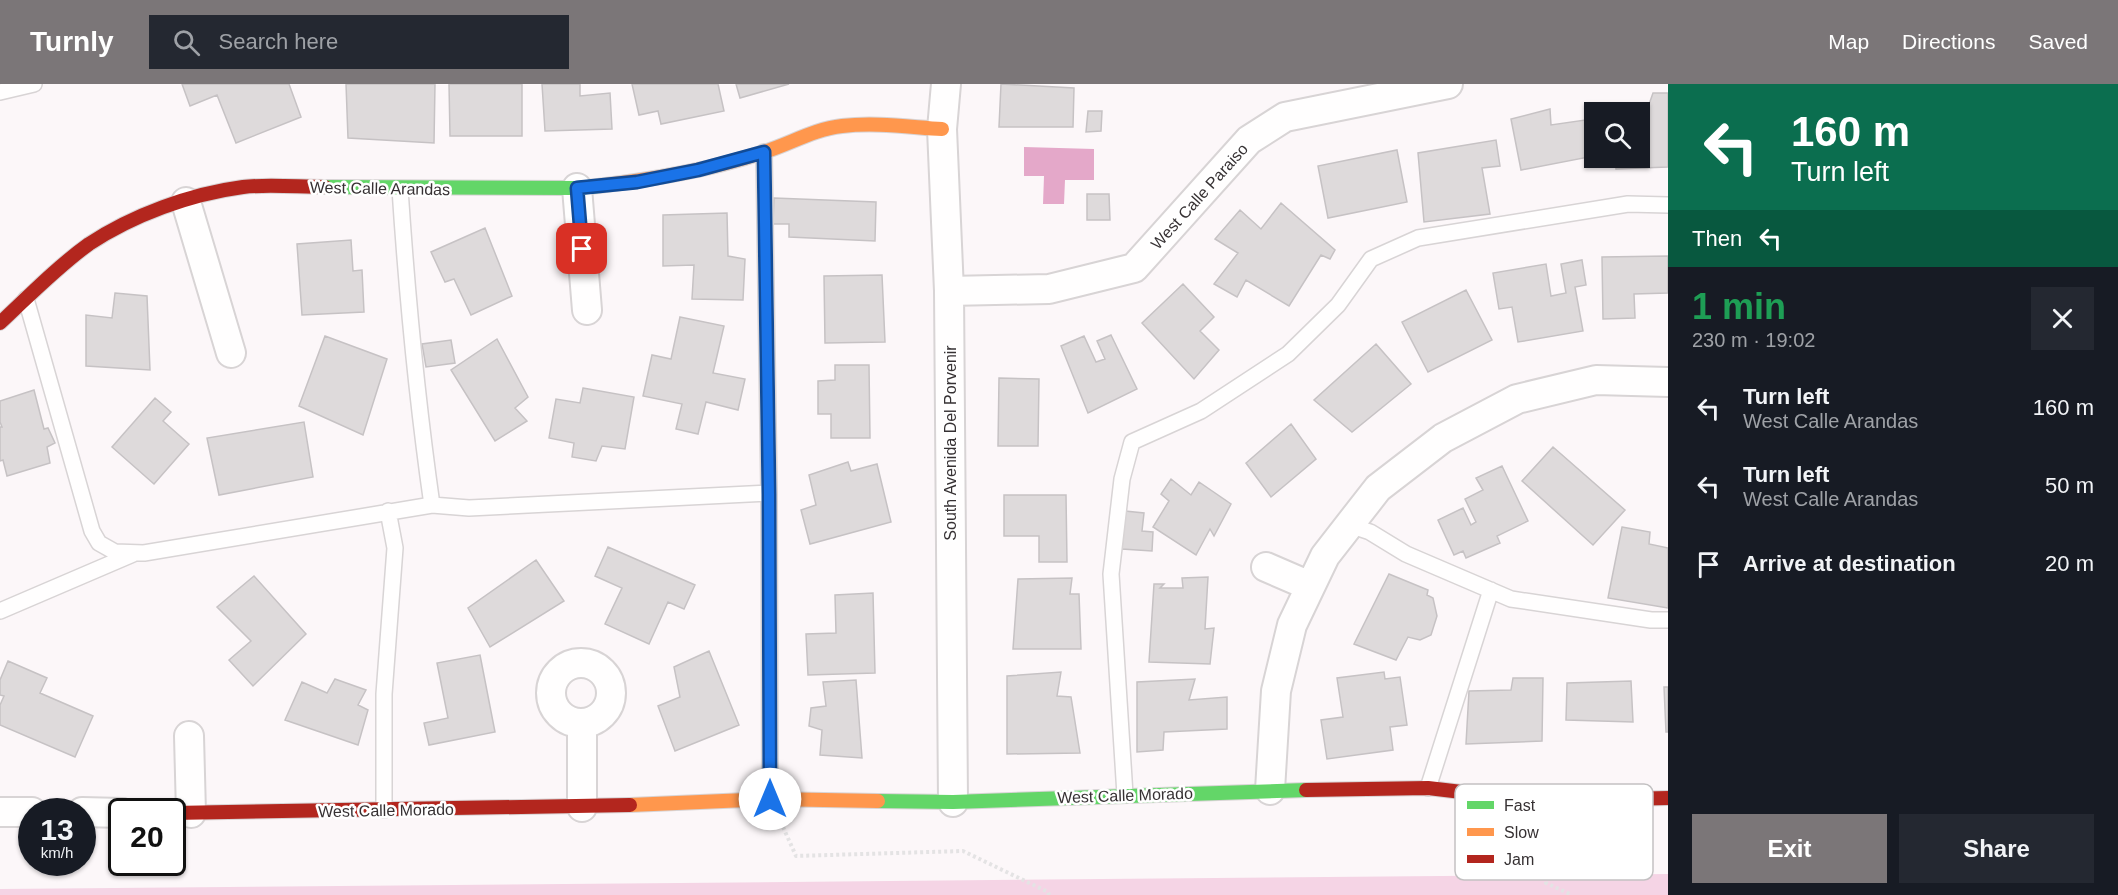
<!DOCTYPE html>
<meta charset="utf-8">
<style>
body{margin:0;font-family:Helvetica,sans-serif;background:#242831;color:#f1f3f6;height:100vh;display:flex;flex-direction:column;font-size:22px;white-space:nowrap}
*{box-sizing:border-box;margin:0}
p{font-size:20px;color:#9ea1a6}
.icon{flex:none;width:33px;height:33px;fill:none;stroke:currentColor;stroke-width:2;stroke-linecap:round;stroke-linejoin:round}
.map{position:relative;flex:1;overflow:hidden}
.drawer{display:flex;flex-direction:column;background:#171b24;width:450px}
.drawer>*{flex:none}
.guide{background:#0b6e4f;color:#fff;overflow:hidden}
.buttons{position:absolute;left:1584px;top:18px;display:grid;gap:12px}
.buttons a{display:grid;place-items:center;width:66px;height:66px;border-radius:0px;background:#171b24;box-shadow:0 2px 4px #0004;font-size:30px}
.speed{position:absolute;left:18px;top:714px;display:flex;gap:12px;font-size:30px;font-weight:700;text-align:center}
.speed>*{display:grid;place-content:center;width:78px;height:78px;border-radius:50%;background:#171b24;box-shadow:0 2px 4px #0004;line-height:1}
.speed small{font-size:15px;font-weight:400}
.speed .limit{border:3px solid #111;border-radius:9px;background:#fff;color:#111}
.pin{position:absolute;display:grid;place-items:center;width:51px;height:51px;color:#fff;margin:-26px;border-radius:12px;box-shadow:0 3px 9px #0006}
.me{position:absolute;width:66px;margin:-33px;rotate:0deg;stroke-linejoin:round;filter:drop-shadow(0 0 4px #0008)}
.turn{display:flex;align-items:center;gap:21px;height:126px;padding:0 24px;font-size:27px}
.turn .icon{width:78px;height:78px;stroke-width:2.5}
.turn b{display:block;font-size:42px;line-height:51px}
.then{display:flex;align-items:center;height:57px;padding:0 24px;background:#0003;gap:12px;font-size:22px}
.round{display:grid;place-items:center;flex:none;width:63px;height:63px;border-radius:0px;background:#242831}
.headline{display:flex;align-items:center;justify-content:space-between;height:102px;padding:0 24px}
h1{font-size:36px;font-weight:700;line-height:45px;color:#1e9e55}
.button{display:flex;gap:12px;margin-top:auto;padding:12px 24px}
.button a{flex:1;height:69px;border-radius:0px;background:#7b7678;color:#fff;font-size:24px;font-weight:700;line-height:69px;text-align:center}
.button a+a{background:#242831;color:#f1f3f6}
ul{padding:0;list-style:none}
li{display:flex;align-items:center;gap:18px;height:78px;padding:0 24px}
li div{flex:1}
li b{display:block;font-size:22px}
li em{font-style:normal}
header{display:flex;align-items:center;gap:36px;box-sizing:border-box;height:84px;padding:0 30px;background:#7b7678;color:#fff}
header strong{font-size:28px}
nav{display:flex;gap:33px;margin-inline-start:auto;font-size:21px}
.search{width:420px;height:54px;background:#242831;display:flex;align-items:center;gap:15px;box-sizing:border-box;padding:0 21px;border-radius:0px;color:#9ea1a6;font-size:22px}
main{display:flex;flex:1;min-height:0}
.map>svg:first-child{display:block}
</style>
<header>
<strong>Turnly</strong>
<div class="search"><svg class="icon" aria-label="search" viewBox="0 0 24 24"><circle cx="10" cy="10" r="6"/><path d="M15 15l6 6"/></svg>Search here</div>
<nav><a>Map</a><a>Directions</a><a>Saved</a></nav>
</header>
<main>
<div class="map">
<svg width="1668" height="811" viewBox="0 0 1668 811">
<rect width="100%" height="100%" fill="#fcf7f9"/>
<path fill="#f5d4e5" d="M1668,790V811H0V805Z"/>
<path fill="#e4a8c9" d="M1024,63L1094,65V96H1065L1064,120H1043L1044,92H1024Z"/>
<path fill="#dedadb" stroke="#c6c2c4" stroke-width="1.5" d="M182,0H289L301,33L236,59L217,11L190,22Z
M346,0H435L434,59L348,54Z
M449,0H522V52H450Z
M542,0H580V12L610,9L612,45L545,47Z
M632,0H718L724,27L661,40L658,27L639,31Z
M736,0H789L740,14Z
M1001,0L1074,4L1073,43H999Z
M1653,9H1668V83L1616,85L1615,74H1640V50H1648L1647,26Z
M1550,25L1551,41L1592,35L1594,72L1521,86L1511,35Z
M1088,27H1102L1101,47L1086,48Z
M1496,56L1500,82L1482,84L1490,130L1424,138L1418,69Z
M1397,66L1407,118L1328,134L1318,82Z
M1087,110H1109L1110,136H1087Z
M774,114L876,118L875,157L789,153V140H773Z
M1281,119L1335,166L1330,175L1321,171L1289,222L1246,196L1237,213L1214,200L1238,169L1215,155L1240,126L1261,145Z
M727,129L728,172L745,175L743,216L692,215L694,181L663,182V131Z
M485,144L512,212L471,231L454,195L445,198L431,168Z
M351,156L353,187L362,186L364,228L302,231L297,160Z
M1668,172V209L1634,210L1635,234L1603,235L1602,173Z
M1582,176L1586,201L1575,203L1583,247L1518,258L1512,223L1499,225L1493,189L1546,180L1551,212L1566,209L1561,180Z
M882,191L885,258L825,259L824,192Z
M1183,200L1214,233L1200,247L1219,266L1194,295L1142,239Z
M1466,206L1492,256L1428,288L1402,238Z
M115,209L147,212L150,286L86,282V231L112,234Z
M680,233L724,242L713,289L745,295L738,326L706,318L698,350L676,345L682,320L643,312L652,271L671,275Z
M1111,251L1137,305L1088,329L1061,262L1084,252L1096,278L1105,275L1097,257Z
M325,252L387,275L363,351L299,322Z
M497,255L528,313L515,324L527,337L495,357L451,286Z
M451,256L455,279L426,283L422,260Z
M1376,260L1411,300L1352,348L1314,316Z
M835,281H869L870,354H831V330H818V297L835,296Z
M999,294L1039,295L1038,362H998Z
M583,304L634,313L625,365L602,362L596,377L572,373L574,359L549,354L556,315L580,319Z
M34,306L44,345L48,344L55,359L47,363L50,379L7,392L3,376L0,377V343H2L0,338V317Z
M155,314L171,328L163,337L189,360L154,400L112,363Z
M304,338L313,393L219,411L207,354Z
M1291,340L1316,375L1271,413L1246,379Z
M1553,363L1625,426L1593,461L1522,397Z
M848,378L851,387L877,380L891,438L810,460L801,426L816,421L809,391Z
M1502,382L1528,437L1497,452L1500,459L1466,474L1463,467L1454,471L1438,436L1463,424L1471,441L1476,438L1465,415L1483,406L1476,394Z
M1171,395L1191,411L1199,398L1231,420L1214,452L1210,445L1196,471L1153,443L1169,417L1161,410Z
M1004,411H1066L1067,478H1039V452H1004Z
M1125,427L1144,429L1142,447L1153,448L1152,467L1122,465Z
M1622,443L1650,448L1649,460L1668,464V524L1608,514Z
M608,463L695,501L684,525L668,518L649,560L605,540L622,504L595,492Z
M536,476L564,517L490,563L468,524Z
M1389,490L1428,506L1427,511L1433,514L1437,532L1431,551L1420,556L1408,553L1396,576L1354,560Z
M254,492L306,550L253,602L229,576L251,557L217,523Z
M1208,493L1205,545L1214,544L1210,580L1149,578L1154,500H1164L1160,504H1183L1182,494Z
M1072,494L1070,510H1079L1081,565H1013L1018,495Z
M873,509L875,589L808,591L806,550L836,549L835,511Z
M709,567L739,641L675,667L658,622L680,613L674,583Z
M480,571L495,648L429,661L424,639L448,634L437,579Z
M8,577L47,594L40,609L93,632L75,673L0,641V621L4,612L0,611V596Z
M1061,588L1057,612L1071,613L1080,669L1007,670V592Z
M1384,588L1385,595L1400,593L1407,641L1390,643L1393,666L1327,675L1321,636L1343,633L1337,594Z
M1513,594H1543L1542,657L1466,660L1469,607L1511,606Z
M335,595L366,606L358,621L368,626L358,661L285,636L302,598L327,609Z
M1195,595L1189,616L1227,613V645L1164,648L1163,666L1137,668V598Z
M856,596L862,674L820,671L822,646L809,642L811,624L826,622L823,598Z
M1631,597L1633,638L1566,636L1567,599Z
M1664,603H1668V648H1666Z"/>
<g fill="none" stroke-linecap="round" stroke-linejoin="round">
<g stroke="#d8d4d5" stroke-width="18">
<path id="lane" d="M0,8L34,0
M764,68L769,409L770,715
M400,105C407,211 417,316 432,421
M26,215L92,447L99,459L115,468L144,469L432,421L469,424L769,409
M1349,441L1370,448L1406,470L1511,515L1651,536H1668
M0,527L133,470
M1428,704L1491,506
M1125,711L1111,490L1122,395L1132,358L1201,327L1288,270L1338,221L1371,175L1418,154L1628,120L1668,121
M384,726V610L395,464L388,427"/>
</g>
<g stroke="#d8d4d5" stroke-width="32">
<path id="street" d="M946,0L942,45L949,207L953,718
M577,104L587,226
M186,118L231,269
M949,207L1049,205L1134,184L1249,56L1285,33L1448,0
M1266,483L1310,502
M551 609a30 30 0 1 1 60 0a30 30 0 1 1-60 0Z
M582,639V723
M189,652L191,729
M1270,706L1276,607L1292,541L1325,472L1378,404L1443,354L1517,315L1596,296L1668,298
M0,728H32
M82,728L122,729"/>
</g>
<g stroke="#d8d4d5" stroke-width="16">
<path id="fast" d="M325,103L577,104L598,102
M878,717L953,718L1306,706"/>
</g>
<g stroke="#d8d4d5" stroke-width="16">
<path id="slow" d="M598,102C654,95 710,86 764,68C790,60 814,45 842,42C875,38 909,43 942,45
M630,721L770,715L878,717"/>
</g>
<g stroke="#d8d4d5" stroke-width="16">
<path id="jam" d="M0,239C29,212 57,183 89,160C133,131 190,110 243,103C269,100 298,103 325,103
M1306,706L1428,704L1538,717L1668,714
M172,729L630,721"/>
</g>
<path stroke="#e4e3e4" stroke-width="4" stroke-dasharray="3 3" stroke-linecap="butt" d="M783,743L796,772L963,767L1048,808L1049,811
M1541,744L1546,799L1572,811"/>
<use href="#lane" stroke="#fffefe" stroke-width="15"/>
<use href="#street" stroke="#fffefe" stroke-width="28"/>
<use href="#fast" stroke="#63d668" stroke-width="14"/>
<use href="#slow" stroke="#ff974d" stroke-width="14"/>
<use href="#jam" stroke="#b3261e" stroke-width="14"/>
</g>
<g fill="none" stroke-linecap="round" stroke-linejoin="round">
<g stroke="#114b97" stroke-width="15">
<path id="route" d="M582,165L577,104L637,98L698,86L764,68L769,410L770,715"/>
</g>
<use href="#route" stroke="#1a73e8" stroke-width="10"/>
</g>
<g text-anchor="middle" stroke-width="5" stroke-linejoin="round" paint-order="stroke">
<g font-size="16" fill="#363133" stroke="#fff">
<text transform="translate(380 104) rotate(1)" y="6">West Calle Arandas</text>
<text transform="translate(1199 112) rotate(-48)" y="6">West Calle Paraiso</text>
<text transform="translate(950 359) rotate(-90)" y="6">South Avenida Del Porvenir</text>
<text transform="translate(1125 711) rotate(-2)" y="6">West Calle Morado</text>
<text transform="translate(386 726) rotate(-1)" y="6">West Calle Morado</text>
</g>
</g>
<rect x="1455" y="700" width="198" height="96" rx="9" fill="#fff" stroke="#c3c1c2" stroke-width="1.5"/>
<rect x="1467" y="717" width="27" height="8" fill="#63d668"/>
<rect x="1467" y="744" width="27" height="8" fill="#ff974d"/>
<rect x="1467" y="771" width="27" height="8" fill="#b3261e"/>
<g font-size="16" fill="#363133">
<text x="1504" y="727">Fast</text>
<text x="1504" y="754">Slow</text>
<text x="1504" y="781">Jam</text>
</g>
</svg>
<div class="buttons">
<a><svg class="icon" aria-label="search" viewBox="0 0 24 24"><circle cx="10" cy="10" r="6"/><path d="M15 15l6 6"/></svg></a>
</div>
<div class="speed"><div>13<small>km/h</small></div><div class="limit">20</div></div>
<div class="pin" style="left:582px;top:165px;background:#d93025"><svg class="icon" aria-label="arrive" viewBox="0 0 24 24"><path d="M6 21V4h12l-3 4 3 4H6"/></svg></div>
<svg class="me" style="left:770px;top:715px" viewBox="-20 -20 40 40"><circle r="19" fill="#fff"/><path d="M0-13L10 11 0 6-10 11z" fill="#1a73e8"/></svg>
</div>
<section class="drawer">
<div class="guide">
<div class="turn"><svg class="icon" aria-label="left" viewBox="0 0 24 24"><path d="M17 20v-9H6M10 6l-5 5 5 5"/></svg><div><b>160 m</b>Turn left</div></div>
<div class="then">Then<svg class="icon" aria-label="left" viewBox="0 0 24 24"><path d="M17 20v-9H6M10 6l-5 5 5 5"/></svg></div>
</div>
<div class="headline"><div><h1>1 min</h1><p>230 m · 19:02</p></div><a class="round"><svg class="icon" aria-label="close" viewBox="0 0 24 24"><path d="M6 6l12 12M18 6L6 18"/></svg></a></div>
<ul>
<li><svg class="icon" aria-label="left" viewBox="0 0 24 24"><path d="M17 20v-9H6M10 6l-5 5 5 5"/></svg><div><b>Turn left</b><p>West Calle Arandas</p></div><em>160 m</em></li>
<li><svg class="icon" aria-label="left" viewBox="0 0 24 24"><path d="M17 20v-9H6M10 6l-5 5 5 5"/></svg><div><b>Turn left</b><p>West Calle Arandas</p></div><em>50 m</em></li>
<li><svg class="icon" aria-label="arrive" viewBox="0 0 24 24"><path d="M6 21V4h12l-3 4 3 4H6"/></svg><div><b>Arrive at destination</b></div><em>20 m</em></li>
</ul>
<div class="button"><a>Exit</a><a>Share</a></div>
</section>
</main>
